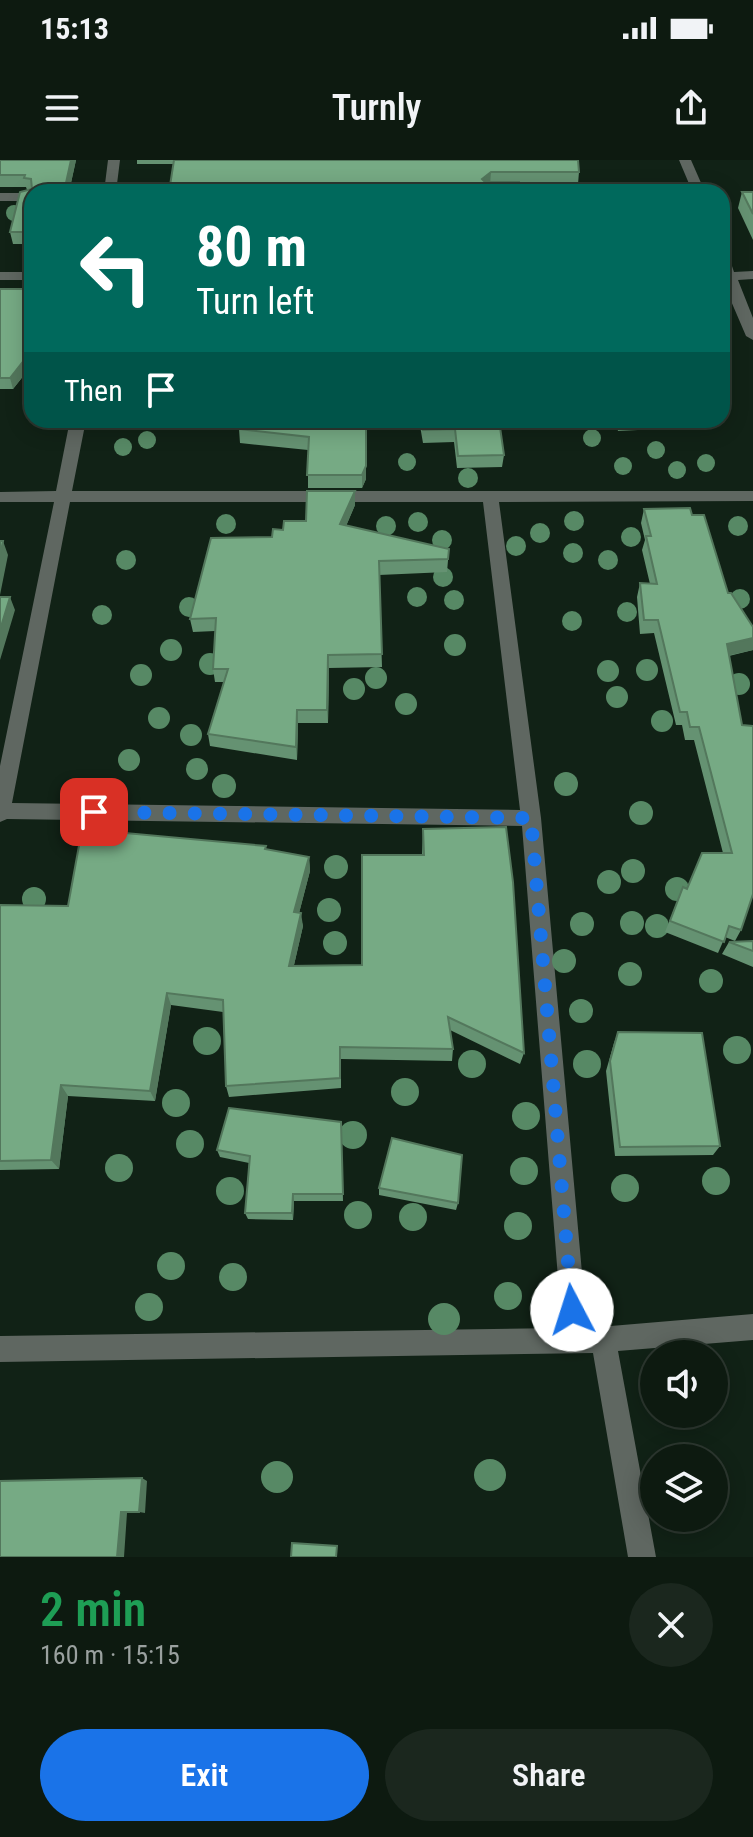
<!DOCTYPE html>
<meta charset="utf-8">
<style>
body{margin:0;font-family:"Roboto Condensed",sans-serif;background:#1b271e;color:#f1f3f6;height:100vh;display:flex;flex-direction:column;font-size:30px;white-space:nowrap}
*{box-sizing:border-box;margin:0}
p{font-size:26px;color:#9aa19f}
.icon{flex:none;width:44px;height:44px;fill:none;stroke:currentColor;stroke-width:2;stroke-linecap:round;stroke-linejoin:round}
.map{position:relative;height:1397px;overflow:hidden}
.sheet{display:flex;flex-direction:column;background:#0d1a10;flex:1}
.sheet>*{flex:none}
.hud{position:absolute;left:24px;top:24px;width:706px;height:244px;border-radius:24px;box-shadow:0 4px 20px #0003,0 0 0 2px #2d3830;background:#00695c;color:#fff;overflow:hidden}
.tools{position:absolute;left:640px;top:1180px;display:grid;gap:16px}
.tools a{display:grid;place-items:center;width:88px;height:88px;border-radius:50%;background:#0d1a10;box-shadow:0 4px 20px #0003,0 0 0 2px #2d3830;font-size:40px}
.pin{position:absolute;display:grid;place-items:center;width:68px;height:68px;color:#fff;margin:-34px;border-radius:16px;box-shadow:0 4px 12px #0006}
.me{position:absolute;width:88px;margin:-44px;rotate:355deg;stroke-linejoin:round;filter:drop-shadow(0 0 6px #0008)}
.turn{display:flex;align-items:center;gap:28px;height:168px;padding:0 40px;font-size:36px}
.turn .icon{width:104px;height:104px;stroke-width:2.5}
.turn b{display:block;font-size:56px;line-height:68px}
.then{display:flex;align-items:center;height:76px;padding:0 40px;background:#0003;gap:16px;font-size:30px}
.round{display:grid;place-items:center;flex:none;width:84px;height:84px;border-radius:42px;background:#1b271e}
.headline{display:flex;align-items:center;justify-content:space-between;height:136px;padding:0 40px}
h1{font-size:48px;font-weight:600;line-height:60px;color:#1e9e55}
.cta{display:flex;gap:16px;margin-top:auto;padding:16px 40px}
.cta a{flex:1;height:92px;border-radius:48px;background:#1a73e8;color:#fff;font-size:32px;font-weight:600;line-height:92px;text-align:center}
.cta a+a{background:#1b271e;color:#f1f3f6}
.status{display:flex;justify-content:space-between;align-items:center;height:56px;padding:0 40px;background:#0d1a10;direction:ltr}
.status svg{height:22px;fill:currentColor}
header{display:flex;justify-content:space-between;align-items:center;height:104px;padding:0 40px;background:#0d1a10;font-size:36px;font-weight:600}
.map>svg:first-child{display:block}
</style>
<div class="status"><b>15:13</b><svg viewBox="0 0 49 12"><path d="M0 12V9h3v3zM5 12V6h3v6zM10 12V3h3v9zM15 12V0h3v12zM26 1h20v11H26zM47 4h2v5h-2z"/></svg></div>
<header><svg class="icon" aria-label="menu" viewBox="0 0 24 24"><path d="M4 6h16M4 12h16M4 18h16"/></svg>Turnly<svg class="icon" aria-label="share" viewBox="0 0 24 24"><path d="M12 15V3M7 8l5-5 5 5M5 13v7h14v-7"/></svg></header>
<div class="map">
<svg width="753" height="1397" viewBox="0 0 753 1397">
<rect width="100%" height="100%" fill="#112216"/>
<g fill="none" stroke-linecap="round" stroke-linejoin="round">
<path fill="#5f6761" fill-rule="evenodd" d="M108,0H120L116,32H104Z
M679,0H691L705,32H484L490,28L690,26Z
M0,33H32V41H0Z
M722,93L729,97L734,112L753,111V119L738,120L753,158V180L746,176L722,120Z
M0,112H32V120H0Z
M70,260H86L72,331H753V341L499,342L541,658L587,1168L753,1154V1180L618,1191L656,1397H628L593,1193L0,1202V1176L562,1168L522,666L7,659L0,662V606L54,342H0V332L56,331ZM70,342H483L520,650L12,643Z"/>
</g>
<g fill="#578965">
<circle cx="14" cy="53" r="8"/>
<circle cx="592" cy="278" r="9"/>
<circle cx="147" cy="280" r="9"/>
<circle cx="123" cy="287" r="9"/>
<circle cx="656" cy="290" r="9"/>
<circle cx="407" cy="302" r="9"/>
<circle cx="706" cy="303" r="9"/>
<circle cx="623" cy="306" r="9"/>
<circle cx="677" cy="310" r="9"/>
<circle cx="468" cy="318" r="10"/>
<circle cx="574" cy="361" r="10"/>
<circle cx="418" cy="362" r="10"/>
<circle cx="226" cy="364" r="10"/>
<circle cx="386" cy="366" r="10"/>
<circle cx="738" cy="366" r="10"/>
<circle cx="540" cy="373" r="10"/>
<circle cx="631" cy="377" r="10"/>
<circle cx="442" cy="380" r="10"/>
<circle cx="516" cy="386" r="10"/>
<circle cx="573" cy="393" r="10"/>
<circle cx="126" cy="400" r="10"/>
<circle cx="608" cy="400" r="10"/>
<circle cx="443" cy="417" r="10"/>
<circle cx="417" cy="437" r="10"/>
<circle cx="740" cy="439" r="10"/>
<circle cx="454" cy="440" r="10"/>
<circle cx="189" cy="447" r="10"/>
<circle cx="627" cy="452" r="10"/>
<circle cx="102" cy="455" r="10"/>
<circle cx="572" cy="461" r="10"/>
<circle cx="455" cy="485" r="11"/>
<circle cx="171" cy="490" r="11"/>
<circle cx="210" cy="504" r="11"/>
<circle cx="647" cy="510" r="11"/>
<circle cx="608" cy="511" r="11"/>
<circle cx="141" cy="515" r="11"/>
<circle cx="376" cy="518" r="11"/>
<circle cx="739" cy="524" r="11"/>
<circle cx="354" cy="529" r="11"/>
<circle cx="617" cy="537" r="11"/>
<circle cx="406" cy="544" r="11"/>
<circle cx="159" cy="558" r="11"/>
<circle cx="662" cy="561" r="11"/>
<circle cx="191" cy="575" r="11"/>
<circle cx="129" cy="600" r="11"/>
<circle cx="197" cy="609" r="11"/>
<circle cx="566" cy="624" r="12"/>
<circle cx="224" cy="626" r="12"/>
<circle cx="641" cy="653" r="12"/>
<circle cx="336" cy="707" r="12"/>
<circle cx="633" cy="711" r="12"/>
<circle cx="609" cy="722" r="12"/>
<circle cx="677" cy="729" r="12"/>
<circle cx="34" cy="739" r="12"/>
<circle cx="329" cy="750" r="12"/>
<circle cx="632" cy="763" r="12"/>
<circle cx="582" cy="764" r="12"/>
<circle cx="657" cy="766" r="12"/>
<circle cx="335" cy="783" r="12"/>
<circle cx="564" cy="801" r="12"/>
<circle cx="630" cy="814" r="12"/>
<circle cx="711" cy="821" r="12"/>
<circle cx="581" cy="851" r="12"/>
<circle cx="207" cy="881" r="14"/>
<circle cx="737" cy="890" r="14"/>
<circle cx="472" cy="904" r="14"/>
<circle cx="587" cy="904" r="14"/>
<circle cx="405" cy="932" r="14"/>
<circle cx="176" cy="943" r="14"/>
<circle cx="526" cy="956" r="14"/>
<circle cx="353" cy="975" r="14"/>
<circle cx="190" cy="984" r="14"/>
<circle cx="119" cy="1008" r="14"/>
<circle cx="524" cy="1011" r="14"/>
<circle cx="716" cy="1021" r="14"/>
<circle cx="625" cy="1028" r="14"/>
<circle cx="230" cy="1031" r="14"/>
<circle cx="358" cy="1055" r="14"/>
<circle cx="413" cy="1057" r="14"/>
<circle cx="518" cy="1066" r="14"/>
<circle cx="171" cy="1106" r="14"/>
<circle cx="233" cy="1117" r="14"/>
<circle cx="508" cy="1136" r="14"/>
<circle cx="149" cy="1147" r="14"/>
<circle cx="444" cy="1159" r="16"/>
<circle cx="490" cy="1315" r="16"/>
<circle cx="277" cy="1317" r="16"/>
</g>
<path fill="#659272" d="M0,0H76L69,32H32V84H13L10,72L27,30L26,27H0Z
M137,0H578L579,12L578,24L519,25L173,4H137Z
M742,32H753V80L738,48Z
M0,129H32V205L13,229H0Z
M366,260V319L362,328H308V290L240,283L239,269Z
M419,260H499L504,295L502,307L457,308L454,282L423,283Z
M615,260H660L658,269L618,271Z
M355,331V345L346,366L449,389L447,412L379,415L382,507L329,508L328,563H298L297,600L210,586L208,574L224,522H215L213,509L215,471L193,472L190,459L272,377L283,370L306,361Z
M644,349L692,355L728,433L753,467V490L729,496L741,770L735,781L725,777L718,793L665,772L683,727L687,729L723,693L694,580H685L682,565H676L654,473L640,474L637,437L640,423L650,424L642,390L645,380L641,363Z
M423,669L524,893L520,904L450,870L453,889L452,901L341,899V928L229,937L226,926L223,852L171,845L155,941L68,936L59,1009L0,1010V745L68,746L267,690L309,697L310,711L299,753L303,766L294,805H362L422,695Z
M753,781V807L722,794L729,782Z
M618,872L720,986L713,995L615,996L606,911L614,883Z
M341,962L343,1041H294L293,1060L248,1059L245,1053L249,1003L220,997L217,990Z
M379,1028L458,1043L456,1050L379,1035Z"/>
<path fill="#53775c" d="M71,0H76L69,32H64Z
M491,12L490,25L481,32L482,19Z
M32,190V205L13,229L10,218Z
M366,260V319L362,328V315Z
M355,331V345L341,378L340,364Z
M3,381L8,395L0,435V396Z
M10,437L15,450L0,500V470Z
M753,478V490L722,497L727,484Z
M328,495L329,508L328,563L327,550Z
M297,550L298,563L297,600L296,587Z
M309,697L310,711L296,765L294,752Z
M301,753L303,766L291,818L289,806Z
M167,833L171,845L155,941L150,931Z
M61,925L68,936L59,1009L51,1000Z
M293,1034L294,1041L293,1060L292,1053Z
M142,1318L147,1321L145,1353L139,1352Z
M121,1352L127,1353L124,1397H117Z"/>
<path fill="#76aa84" stroke="#53775c" stroke-width="2" d="M0,0H71L64,32H32V72H10L20,32L32,29L31,19L24,18L25,15H0Z
M174,0H578L579,12H491L482,19L485,22H519L520,32H169Z
M742,32H753V54Z
M0,129H32V190L10,218H0Z
M241,260H366V306L362,315H307L309,277L239,269Z
M422,260H499L504,295L458,296L455,269L423,270Z
M307,331H355L340,364L449,389L448,399L379,401L382,494L328,495L327,550H297L296,587L208,574L228,509H213L216,458L190,459L211,378L272,377L273,369L283,370L284,361H306Z
M690,348L692,355H704L728,433H731L753,467V478L727,484L742,565L753,566V734L741,770L729,766L724,782L670,761L683,727L687,729L702,693H732L699,567H690L687,552H680L658,460H644L640,423L657,424L646,376H651L644,349Z
M0,381H3L0,396Z
M0,437H10L0,470Z
M506,667L513,722L524,893L448,857L453,889L340,887V918L226,926L223,840L167,833L150,931L61,925L51,1000L0,1001V745L68,746L82,669L266,686L265,689L309,697L294,752L301,753L289,806L362,805V695H424L423,669Z
M753,781V791L729,782Z
M618,872L702,873L720,986L620,987L610,901Z
M229,948L341,962L343,1034H293L292,1053H245L250,996L217,990Z
M392,978L462,995L458,1043L379,1028Z
M142,1318L139,1352H121L117,1397H0V1321Z
M292,1383L337,1386L336,1397H291Z"/>
<g fill="none" stroke-linecap="round" stroke-linejoin="round">
<path stroke="#1a73e8" stroke-width="14" stroke-dasharray="0 25.2" d="M94,652L531,658L572,1150"/>
</g>
</svg>
<div class="tools">
<a><svg class="icon" aria-label="sound" viewBox="0 0 24 24"><path d="M4 9h4l5-4v14l-5-4H4zM17 9q2 3 0 6"/></svg></a>
<a><svg class="icon" aria-label="layers" viewBox="0 0 24 24"><path d="M12 4l9 5-9 5-9-5zM3 14l9 5 9-5"/></svg></a>
</div>
<div class="pin" style="left:94px;top:652px;background:#d93025"><svg class="icon" aria-label="arrive" viewBox="0 0 24 24"><path d="M6 21V4h12l-3 4 3 4H6"/></svg></div>
<svg class="me" style="left:572px;top:1150px" viewBox="-20 -20 40 40"><circle r="19" fill="#fff"/><path d="M0-13L10 11 0 6-10 11z" fill="#1a73e8"/></svg>
<div class="hud">
<div class="turn"><svg class="icon" aria-label="left" viewBox="0 0 24 24"><path d="M17 20v-9H6M10 6l-5 5 5 5"/></svg><div><b>80 m</b>Turn left</div></div>
<div class="then">Then<svg class="icon" aria-label="arrive" viewBox="0 0 24 24"><path d="M6 21V4h12l-3 4 3 4H6"/></svg></div>
</div>
</div>
<section class="sheet">
<div class="headline"><div><h1>2 min</h1><p>160 m · 15:15</p></div><a class="round"><svg class="icon" aria-label="close" viewBox="0 0 24 24"><path d="M6 6l12 12M18 6L6 18"/></svg></a></div>
<div class="cta"><a>Exit</a><a>Share</a></div>
</section>
